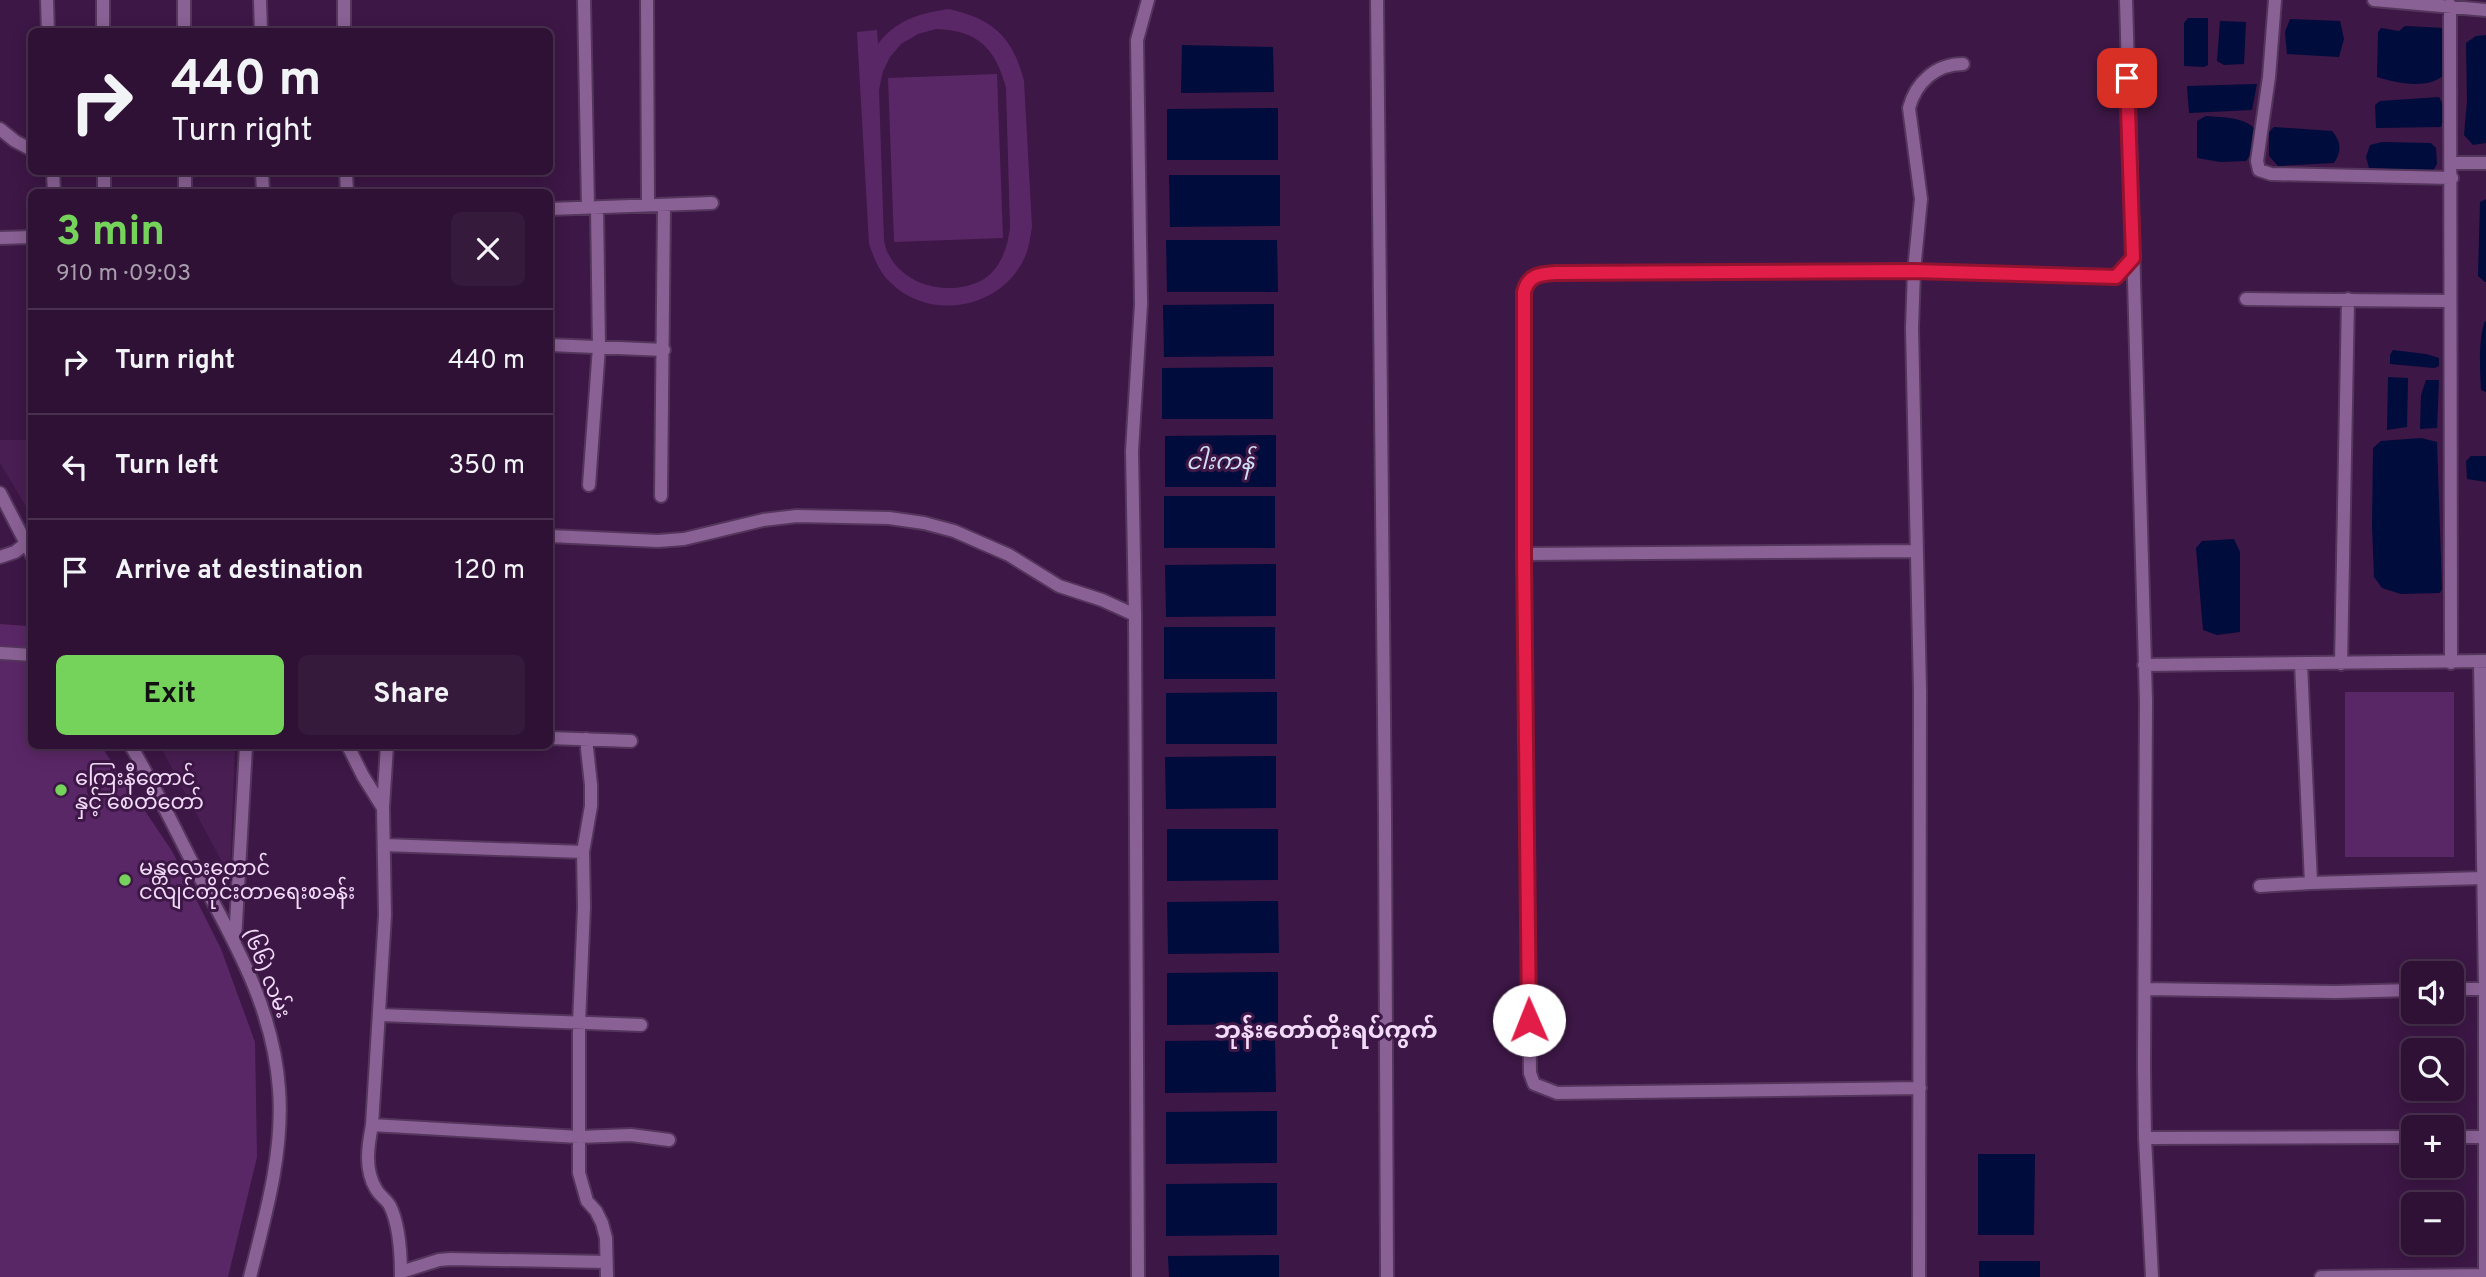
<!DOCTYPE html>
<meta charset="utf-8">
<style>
body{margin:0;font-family:Overpass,"Noto Sans Myanmar",sans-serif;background:#361a3c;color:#f1f3f6;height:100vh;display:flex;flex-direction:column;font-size:26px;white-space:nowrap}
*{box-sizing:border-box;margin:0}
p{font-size:23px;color:#a79dac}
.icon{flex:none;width:38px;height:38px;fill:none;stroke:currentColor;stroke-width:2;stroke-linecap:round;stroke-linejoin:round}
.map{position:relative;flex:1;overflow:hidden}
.details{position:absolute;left:28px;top:189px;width:525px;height:560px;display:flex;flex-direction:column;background:#2e1134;border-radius:10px;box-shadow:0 4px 18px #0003,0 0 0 2px #49314f}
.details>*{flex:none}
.banner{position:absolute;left:28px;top:28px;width:525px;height:147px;border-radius:10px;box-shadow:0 4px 18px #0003,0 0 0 2px #49314f;background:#2e1134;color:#f1f3f6;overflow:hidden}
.controls{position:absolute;left:2401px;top:961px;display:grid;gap:14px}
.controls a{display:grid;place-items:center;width:63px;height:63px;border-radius:10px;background:#2e1134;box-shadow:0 4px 18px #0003,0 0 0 2px #49314f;font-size:35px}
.pin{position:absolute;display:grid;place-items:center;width:60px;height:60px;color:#fff;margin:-30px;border-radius:14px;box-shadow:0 4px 10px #0006}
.me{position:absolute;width:77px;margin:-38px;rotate:359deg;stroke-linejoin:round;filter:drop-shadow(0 0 5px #0008)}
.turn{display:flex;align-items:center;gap:24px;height:147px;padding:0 28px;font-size:32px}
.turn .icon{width:91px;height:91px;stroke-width:2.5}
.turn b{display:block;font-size:49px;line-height:60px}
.round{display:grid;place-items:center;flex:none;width:74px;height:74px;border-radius:10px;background:#361a3c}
.overview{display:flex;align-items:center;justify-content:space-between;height:119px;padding:0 28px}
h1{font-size:42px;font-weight:700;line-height:52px;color:#75d25b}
.button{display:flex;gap:14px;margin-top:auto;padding:14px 28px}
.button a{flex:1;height:80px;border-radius:10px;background:#75d25b;color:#111;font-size:28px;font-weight:700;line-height:80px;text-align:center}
.button a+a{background:#361a3c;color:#f1f3f6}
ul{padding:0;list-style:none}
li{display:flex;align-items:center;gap:21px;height:105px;padding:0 28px;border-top:2px solid #49314f}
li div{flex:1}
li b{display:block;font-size:26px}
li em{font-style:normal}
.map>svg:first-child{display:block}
</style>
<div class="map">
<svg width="2486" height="1277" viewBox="0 0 2486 1277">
<rect width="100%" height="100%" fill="#3d1746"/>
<path fill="#491e53" d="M0,440H31V515L0,463Z
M160,746H235L230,877Z"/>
<path fill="#5a2766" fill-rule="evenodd" d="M949,9C993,19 1013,37 1024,81L1032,227C1030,238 1029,249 1024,259C1000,309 929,322 890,282C879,272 874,258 869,244L857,32L877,30L878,44C896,20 920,13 949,9ZM936,29C978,30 996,49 1006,88L1010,228C1008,246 1001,268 984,279C954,297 906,288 889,255C886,251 885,245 884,240L879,90L883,71L890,57L901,44L918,34Z
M997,74L1003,238L894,242L888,78Z
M0,624L27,626L31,633L32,746H101L172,851L221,949L255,1042L257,1157L228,1277H0Z
M2345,692H2454V857H2345Z"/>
<path fill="#000c3b" d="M2188,18H2208V65L2204,67L2184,66V23Z
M2290,19L2340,21L2344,39L2339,57L2287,54L2285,32Z
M2220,21L2246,22L2244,64L2224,65L2217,61Z
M2405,26L2444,28V75C2427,90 2397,83 2377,77L2378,32L2381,28L2399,31Z
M2486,35V143L2473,145L2464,135L2467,101L2466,43L2476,36Z
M1182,45L1273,47L1274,92L1181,93Z
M2257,84L2252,110L2189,113L2187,86Z
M2439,97C2446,108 2445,115 2441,127L2376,128L2375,105L2380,101Z
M1278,108V160H1167V109Z
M2206,116C2223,118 2244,116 2256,130L2254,150L2246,161L2220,162L2197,158V121Z
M2274,127L2332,131C2341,141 2342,151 2334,163L2278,166L2269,156V132Z
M2382,142L2431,143L2436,148L2437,164L2433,171L2369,168L2366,157L2370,145Z
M1169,175H1280V226L1170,227Z
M2486,199V282H2485L2478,276L2480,202Z
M1166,240H1277L1278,292H1167Z
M1274,304V356L1164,357L1163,305Z
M2485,321L2486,322V392L2481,390C2480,370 2478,339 2485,321Z
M2393,350L2426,354L2439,358V366L2434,368L2390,364V355Z
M1273,367V419H1162V368Z
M2388,377L2408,378L2407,427L2387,430Z
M2426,380H2439L2437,428L2420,429L2421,395Z
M1276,435V487H1165V436Z
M2421,438L2437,442L2442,589L2440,593L2401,594L2382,588L2374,577L2372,526L2373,448L2381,441Z
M2471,456H2486V482L2467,479L2466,461Z
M1164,496H1275V548H1164Z
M2234,539L2240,552V632L2217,635L2203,630L2196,548L2202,541Z
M1276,564V616L1166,617L1165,565Z
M1164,627H1275V679H1164Z
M1277,692V744H1166V693Z
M1276,756V808L1166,809L1165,757Z
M1167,829H1278V880L1167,881Z
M1278,901L1279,953L1168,954L1167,902Z
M1278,972V1024L1167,1025V973Z
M1275,1040L1276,1092L1165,1093V1041Z
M1277,1111V1163L1166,1164V1112Z
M1978,1154H2035L2034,1235H1978Z
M1277,1183V1235L1166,1236V1184Z
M1279,1255V1277H1169L1168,1256Z
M1979,1261H2040V1277H1979Z"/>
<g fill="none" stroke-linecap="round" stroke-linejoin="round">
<g stroke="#54355c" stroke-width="16">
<path id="minor" d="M47,0L48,32
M103,0V32
M184,0V32
M260,0L261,32
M344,0V32
M584,0L588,207
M647,0L648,205
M1377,0L1385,815L1387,1277
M2126,0L2146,701L2144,1066L2145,1138L2152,1277
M2275,0L2269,77L2257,161L2259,170L2271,174L2452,178
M2374,0L2486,10
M2450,5L2451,663
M0,129L15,141L32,150
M2452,163H2486
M53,172L54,192
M104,172V192
M185,172V192
M262,172L263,192
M346,172L347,192
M550,209L712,203
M0,238L32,237
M1914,271L1555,273C1540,274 1528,275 1524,292V554L1916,551
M1920,271H1914L1921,199L1909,108C1916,82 1936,64 1963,64
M2246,299L2450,301
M550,345L664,350
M589,485L599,347L597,207
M0,493L32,555
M661,496L664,205
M550,536L658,541L684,539L763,520L797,516L889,518L924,523L954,531L1009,555L1059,586L1102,600L1135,615
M1524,554L1530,1073L1534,1084L1557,1093L1920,1088
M0,557L15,552L25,544
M0,653L32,655
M2480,662L2485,989V1277
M2341,664L2348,299
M2144,665L2486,661
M550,738L631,741
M131,746C154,785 174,827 195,868C233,940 273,1005 279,1089C284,1152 265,1217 250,1277
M348,746L363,776L383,808L385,915L372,1125C368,1146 364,1169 376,1189C380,1196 387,1200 390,1206C400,1226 401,1255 401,1277
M383,807L387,746
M384,845L583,852L584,907L579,1023V1173L587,1201L596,1211L602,1223L606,1238L607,1277
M583,852L591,806V785L586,739
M2311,883L2483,878
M2260,886L2311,883L2301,664
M235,941L246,746
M2146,989L2335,992L2413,990
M2452,989H2486
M380,1015L641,1025
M372,1125L579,1137L631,1135L669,1140
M2452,1137H2485
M2145,1138L2413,1137
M401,1272L439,1260L451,1259L606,1262
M1138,1277L1135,615L1132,451L1141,304L1137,40L1148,0
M1919,1277L1920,691L1912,328L1914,271L2116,277L2133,258
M2321,1277L2485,1275"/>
</g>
<use href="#minor" stroke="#8a6195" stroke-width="12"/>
</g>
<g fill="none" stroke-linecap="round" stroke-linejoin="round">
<g stroke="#92132f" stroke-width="18">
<path id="route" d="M1529,1020L1524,554V292C1528,275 1540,274 1555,273L1914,271L2116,277L2133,258L2127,78"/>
</g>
<use href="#route" stroke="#e11d48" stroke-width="12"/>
</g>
<g fill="#75d25b" stroke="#3d1746" stroke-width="2.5">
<circle cx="61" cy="790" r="7"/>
<circle cx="125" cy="880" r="7"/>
</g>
<g text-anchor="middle" stroke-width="6" stroke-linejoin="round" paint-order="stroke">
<g font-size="21" fill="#f2dbf8" stroke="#3d1746" text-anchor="start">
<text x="75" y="785">ကြေးနီတောင်<tspan x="75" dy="24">နှင့် စေတီတော်</tspan></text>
<text x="139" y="875">မန္တလေးတောင်<tspan x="139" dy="24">ငလျင်တိုင်းတာရေးစခန်း</tspan></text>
</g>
<g font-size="21" fill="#f2dbf8" stroke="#3d1746">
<text transform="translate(267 973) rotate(68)" y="7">(၆၆) လမ်း</text>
</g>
<g font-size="23" font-style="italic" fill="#d2dff2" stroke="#3d1746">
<text x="1220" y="469">ငါးကန်</text>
</g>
<g font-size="24" font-weight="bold" fill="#f2dbf8" stroke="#3d1746">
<text x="1326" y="1038">ဘုန်းတော်တိုးရပ်ကွက်</text>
</g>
</g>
</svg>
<div class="controls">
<a><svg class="icon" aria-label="sound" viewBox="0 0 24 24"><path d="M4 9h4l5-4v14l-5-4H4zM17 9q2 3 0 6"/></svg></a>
<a><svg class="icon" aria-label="search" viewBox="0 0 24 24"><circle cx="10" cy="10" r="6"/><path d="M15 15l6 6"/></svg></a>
<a>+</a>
<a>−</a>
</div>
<div class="pin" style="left:2127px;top:78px;background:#d93025"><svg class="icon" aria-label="arrive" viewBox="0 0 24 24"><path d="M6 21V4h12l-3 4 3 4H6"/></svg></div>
<svg class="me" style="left:1529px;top:1020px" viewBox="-20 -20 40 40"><circle r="19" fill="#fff"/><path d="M0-13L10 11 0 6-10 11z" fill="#e11d48"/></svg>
<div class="banner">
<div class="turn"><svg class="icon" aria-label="right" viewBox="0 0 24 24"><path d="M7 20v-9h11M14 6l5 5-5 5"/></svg><div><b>440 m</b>Turn right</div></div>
</div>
<section class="details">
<div class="overview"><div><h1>3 min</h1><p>910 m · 09:03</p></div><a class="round"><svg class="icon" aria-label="close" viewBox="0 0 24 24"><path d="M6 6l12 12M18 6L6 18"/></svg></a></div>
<ul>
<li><svg class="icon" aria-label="right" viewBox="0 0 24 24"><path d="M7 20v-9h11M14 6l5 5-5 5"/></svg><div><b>Turn right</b></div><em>440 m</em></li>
<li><svg class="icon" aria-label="left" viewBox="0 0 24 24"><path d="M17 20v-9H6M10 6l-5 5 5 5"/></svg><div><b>Turn left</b></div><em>350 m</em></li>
<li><svg class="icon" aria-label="arrive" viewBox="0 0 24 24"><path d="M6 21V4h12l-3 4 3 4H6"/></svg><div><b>Arrive at destination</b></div><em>120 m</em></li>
</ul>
<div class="button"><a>Exit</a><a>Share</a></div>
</section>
</div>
